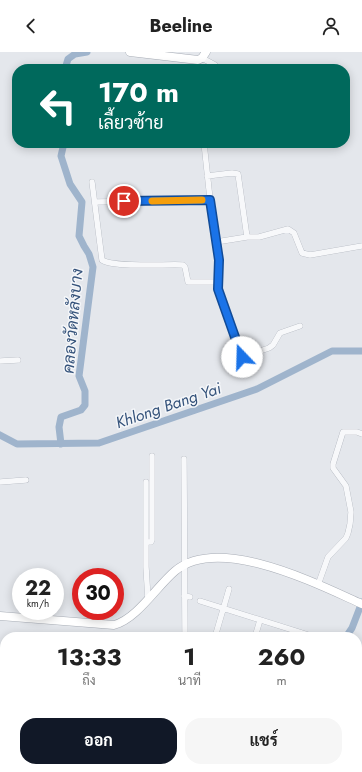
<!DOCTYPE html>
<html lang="th">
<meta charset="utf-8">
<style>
body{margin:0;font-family:Jost,Sarabun,sans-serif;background:#f6f6f6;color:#222;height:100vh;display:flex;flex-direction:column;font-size:15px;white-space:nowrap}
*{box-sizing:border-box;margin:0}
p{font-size:13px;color:#767676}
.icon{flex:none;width:22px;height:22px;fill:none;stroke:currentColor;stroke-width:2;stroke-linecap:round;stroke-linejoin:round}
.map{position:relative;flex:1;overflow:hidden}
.panel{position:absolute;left:0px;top:580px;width:362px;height:140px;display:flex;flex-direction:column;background:#fff;border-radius:16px 16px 0 0;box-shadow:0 2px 10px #0003}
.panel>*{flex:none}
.hud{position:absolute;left:12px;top:12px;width:338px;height:84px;border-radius:16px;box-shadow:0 2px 10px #0003;background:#00695c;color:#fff;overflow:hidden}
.speed{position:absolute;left:12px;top:516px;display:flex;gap:8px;font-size:20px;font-weight:700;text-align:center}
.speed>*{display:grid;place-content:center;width:52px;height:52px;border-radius:50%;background:#fff;box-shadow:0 2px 10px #0003;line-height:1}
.speed small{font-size:10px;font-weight:400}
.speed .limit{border:6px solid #d22;background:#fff;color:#111}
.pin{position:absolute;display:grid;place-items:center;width:34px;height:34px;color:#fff;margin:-17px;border:2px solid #fff;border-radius:50%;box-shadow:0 1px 4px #0007}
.me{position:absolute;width:44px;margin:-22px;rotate:339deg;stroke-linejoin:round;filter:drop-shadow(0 0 3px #0008)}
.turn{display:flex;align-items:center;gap:14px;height:84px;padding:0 20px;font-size:18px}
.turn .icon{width:52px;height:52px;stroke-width:2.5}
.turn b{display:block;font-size:28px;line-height:34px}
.eta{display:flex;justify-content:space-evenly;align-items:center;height:68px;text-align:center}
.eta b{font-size:24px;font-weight:700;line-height:28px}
.button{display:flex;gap:8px;margin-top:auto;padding:8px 20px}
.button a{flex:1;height:46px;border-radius:16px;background:#111827;color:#fff;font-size:16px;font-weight:700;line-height:46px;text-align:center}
.button a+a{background:#f6f6f6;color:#222}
header{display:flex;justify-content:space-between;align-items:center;height:52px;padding:0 20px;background:#fff;font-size:18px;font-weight:700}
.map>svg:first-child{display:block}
</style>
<header><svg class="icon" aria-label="back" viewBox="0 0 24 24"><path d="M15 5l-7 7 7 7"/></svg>Beeline<svg class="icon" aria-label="person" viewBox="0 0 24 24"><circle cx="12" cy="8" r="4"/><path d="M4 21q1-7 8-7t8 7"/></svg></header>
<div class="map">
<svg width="362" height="720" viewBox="0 0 362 720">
<rect width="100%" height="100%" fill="#e4e7ec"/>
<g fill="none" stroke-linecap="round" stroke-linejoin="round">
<path stroke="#9fb4cc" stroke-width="7" d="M65,17L68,7L75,2L87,0
M0,383L17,392L99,391L257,337L332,299H362
M61,392L59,375L61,365L81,358L85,353V339L79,324L93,215L89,202L84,194L79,184L82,150L70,132L61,104L64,91
M346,585L352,576L362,550
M299,720L303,715"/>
<g stroke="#a9aeb7" stroke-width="6">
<path id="street" d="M202,6L215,13L217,17
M204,91L213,175L219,208L218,237L242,305L269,296L273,293L280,281L300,274
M207,124L232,121L238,122L247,185L216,190
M92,130L102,208C113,216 167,212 183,213L185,215L188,230H218
M95,150L210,148
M247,185H259L288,177L294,181L302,201L310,203L362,194
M0,309L18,308
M184,407L185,585
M0,430L26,428
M146,430V515L148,547
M146,490H151L152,488V404
M318,533L328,505L346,486L348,481L350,472L351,460L346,434L333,416V412L343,380H357L362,382
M184,544L190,545
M200,549L315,585
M215,585L229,537
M255,585L260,568
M0,664L5,665
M357,711L362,713
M239,715L253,718L256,715
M140,720L141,715"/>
</g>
<g stroke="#a9aeb7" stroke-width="9">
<path id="secondary" d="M130,0L198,8L202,6L206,0
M0,564L114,573C137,567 157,534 175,519C219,482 317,532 362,552"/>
</g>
<use href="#street" stroke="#f7f8fa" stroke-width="5.5"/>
<use href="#secondary" stroke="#fff" stroke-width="8"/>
</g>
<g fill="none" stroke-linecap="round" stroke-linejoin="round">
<g stroke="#114b97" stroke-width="10">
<path id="route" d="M124,149L210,148L219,208L218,237L242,305"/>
</g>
<use href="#route" stroke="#1a73e8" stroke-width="7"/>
<path stroke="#f59e0b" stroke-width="7" d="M152,149L202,148"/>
</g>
<g text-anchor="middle" stroke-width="3" stroke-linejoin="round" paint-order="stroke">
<g font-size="16" font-style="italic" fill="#34527a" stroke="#f4f6f9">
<text transform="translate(72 269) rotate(-85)" y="6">คลองวัดหลังบาง</text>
<text transform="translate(168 353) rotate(-19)" y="6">Khlong Bang Yai</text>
</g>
</g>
</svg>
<div class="speed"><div>22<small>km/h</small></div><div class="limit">30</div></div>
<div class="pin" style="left:124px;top:149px;background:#d93025"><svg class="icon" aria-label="arrive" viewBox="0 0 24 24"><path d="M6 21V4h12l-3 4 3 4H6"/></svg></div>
<svg class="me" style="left:242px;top:305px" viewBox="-20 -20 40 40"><circle r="19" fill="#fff"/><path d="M0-13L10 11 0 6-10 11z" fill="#1a73e8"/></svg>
<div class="hud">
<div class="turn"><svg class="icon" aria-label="left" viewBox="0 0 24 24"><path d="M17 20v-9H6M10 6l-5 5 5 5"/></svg><div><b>170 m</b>เลี้ยวซ้าย</div></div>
</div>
<section class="panel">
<div class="eta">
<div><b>13:33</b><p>ถึง</p></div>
<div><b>1</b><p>นาที</p></div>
<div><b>260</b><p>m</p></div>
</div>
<div class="button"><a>ออก</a><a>แชร์</a></div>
</section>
</div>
